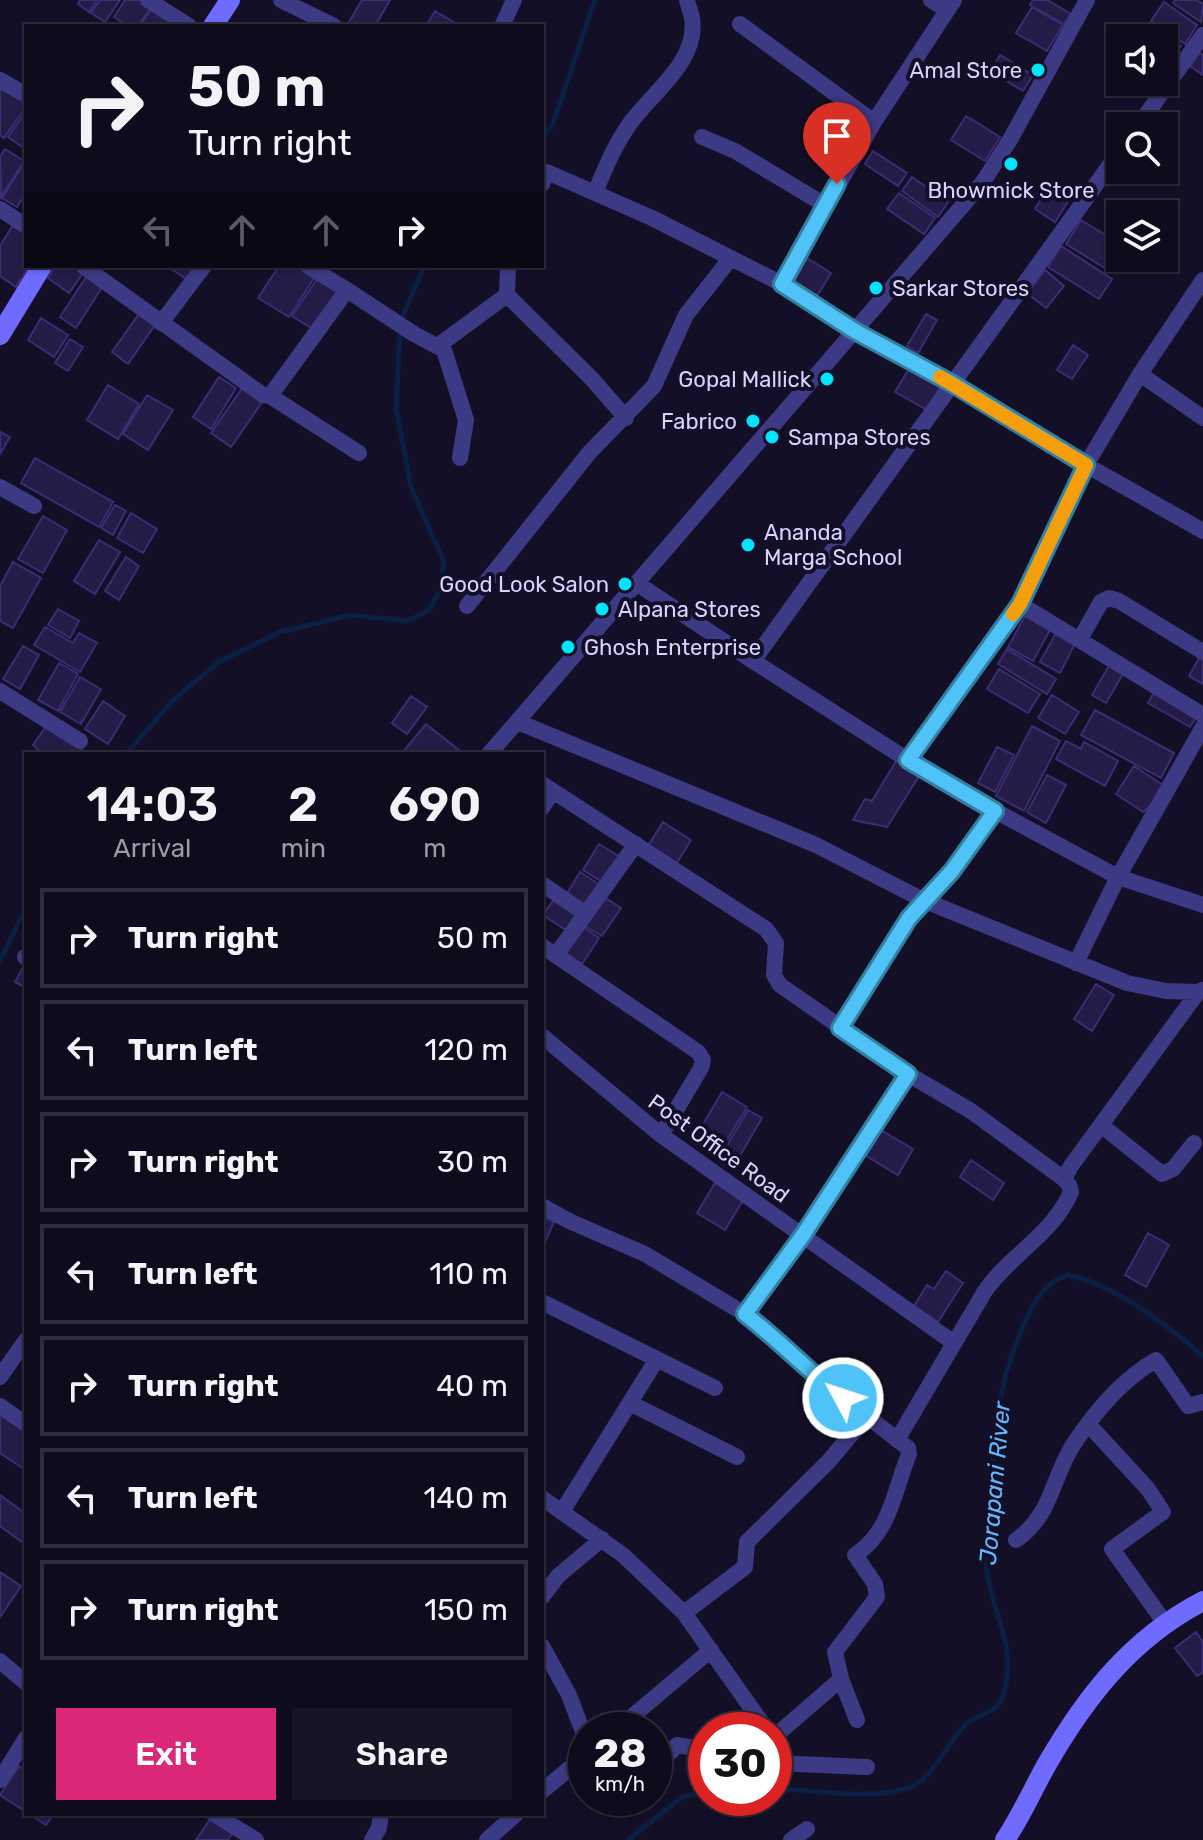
<!DOCTYPE html>
<style>
body{margin:0;font-family:Rubik,sans-serif;background:#171425;color:#f1f3f6;height:100vh;display:flex;flex-direction:column;font-size:30px;white-space:nowrap}
*{box-sizing:border-box;margin:0}
p{font-size:26px;color:#9b9ba3}
.icon{flex:none;width:44px;height:44px;fill:none;stroke:currentColor;stroke-width:2;stroke-linecap:round;stroke-linejoin:round}
.map{position:relative;flex:1;overflow:hidden}
.side{position:absolute;left:24px;top:752px;width:520px;height:1064px;display:flex;flex-direction:column;background:#0e0b1c;border-radius:0px;box-shadow:0 2px 6px #0004,0 0 0 2px #2e2b3b}
.side>*{flex:none}
.top-card{position:absolute;left:24px;top:24px;width:520px;height:244px;border-radius:0px;box-shadow:0 2px 6px #0004,0 0 0 2px #2e2b3b;background:#0e0b1c;color:#f1f3f6;overflow:hidden}
.fabs{position:absolute;left:1106px;top:24px;display:grid;gap:16px}
.fabs a{display:grid;place-items:center;width:72px;height:72px;border-radius:0px;background:#0e0b1c;box-shadow:0 2px 6px #0004,0 0 0 2px #2e2b3b;font-size:40px}
.speed{position:absolute;left:568px;top:1712px;display:flex;gap:16px;font-size:40px;font-weight:700;text-align:center}
.speed>*{display:grid;place-content:center;width:104px;height:104px;border-radius:50%;background:#0e0b1c;box-shadow:0 2px 6px #0004,0 0 0 2px #2e2b3b;line-height:1}
.speed small{font-size:20px;font-weight:400}
.speed .limit{border:12px solid #d22;background:#fff;color:#111}
.pin{position:absolute;display:grid;place-items:center;width:68px;height:68px;color:#fff;margin:-82px -34px;border-radius:50% 50% 50% 0;rotate:-45deg;box-shadow:0 0 8px #0007}
.pin .icon{rotate:45deg}
.me{position:absolute;width:88px;margin:-44px;rotate:310deg;stroke-linejoin:round;filter:drop-shadow(0 0 6px #0008)}
.turn{display:flex;align-items:center;gap:28px;height:168px;padding:0 32px;font-size:36px}
.turn .icon{width:104px;height:104px;stroke-width:2.5}
.turn b{display:block;font-size:56px;line-height:68px}
.lanes{display:flex;align-items:center;height:76px;padding:0 32px;background:#0003;justify-content:center;gap:40px;direction:ltr}
.lanes .off{opacity:.35}
.eta{display:flex;justify-content:space-evenly;align-items:center;height:136px;text-align:center}
.eta b{font-size:48px;font-weight:600;line-height:56px}
.action{display:flex;gap:16px;margin-top:auto;padding:16px 32px}
.action a{flex:1;height:92px;border-radius:0px;background:#db2777;color:#fff;font-size:32px;font-weight:600;line-height:92px;text-align:center}
.action a+a{background:#171425;color:#f1f3f6}
ul{padding:0;list-style:none}
li{display:flex;align-items:center;gap:24px;height:100px;margin:0 16px 12px;padding:0 16px;border:4px solid #2e2b3b;border-radius:0px}
li div{flex:1}
li b{display:block;font-size:30px}
li em{font-style:normal}
.map>svg:first-child{display:block}
</style>
<div class="map">
<svg width="1203" height="1840" viewBox="0 0 1203 1840">
<rect width="100%" height="100%" fill="#130f26"/>
<g fill="none" stroke-linecap="round" stroke-linejoin="round">
<path stroke="#0a1f44" stroke-width="5" d="M542,140L553,123L595,0
M401,320L424,266
M126,754L173,700L220,661L280,632L351,615L408,621L429,610L440,590L444,562L411,487L396,409L400,330
M0,961L26,907
M774,1789C816,1789 866,1801 908,1788C933,1780 947,1743 965,1725C980,1711 997,1717 1004,1692C1017,1647 993,1614 987,1573C984,1550 988,1523 990,1500C994,1444 996,1391 1018,1339C1028,1313 1040,1283 1068,1275C1116,1285 1167,1325 1203,1356
M628,1840L682,1797L706,1792"/>
</g>
<path fill="#241b47" stroke="#3b2d73" stroke-width="2" d="M80,0H97L89,12L78,4Z
M100,0H120L105,22L91,13Z
M125,0H143L152,6L138,26H128L114,17Z
M362,0H390L375,26H355L349,22Z
M1033,0H1047L1071,14L1064,24L1030,5Z
M1175,0H1196L1203,4L1201,22L1173,3Z
M1164,2L1197,25L1185,44L1151,21Z
M1032,7L1063,25L1047,51L1016,33Z
M152,8L171,20L167,26H140Z
M435,11L460,26H426Z
M1147,23L1181,46L1168,65L1164,63V38H1137Z
M1199,53L1203,55V75L1190,66Z
M1000,55L1033,75L1023,91L991,72Z
M1126,82H1156L1146,96Z
M4,85L26,99V107L4,138L0,135V91Z
M26,111V148L25,149L8,137Z
M966,116L1000,137L985,161L951,140Z
M5,149L24,161L1,197L0,157Z
M873,151L907,173L898,186L865,164Z
M26,160V193L17,207L2,198Z
M912,177L948,202L938,217L902,191Z
M1052,182L1072,195L1055,222L1035,209Z
M899,193L935,218L924,234L887,209Z
M1081,220L1120,244V258L1111,272L1066,244Z
M15,222L26,229V266H29L16,287L0,276V246Z
M1061,246L1112,279L1099,299L1048,267Z
M807,258L831,273L817,296L793,282Z
M56,266H72L83,273L69,293L48,278Z
M167,266H200L189,281Z
M279,266H296L314,278L289,317L258,298Z
M1045,270L1064,286L1046,308L1027,293Z
M88,274L104,284L76,328L60,317Z
M317,279L339,293L314,330L292,316Z
M141,311L157,322L128,364L112,352Z
M926,314L937,320L918,353L907,346Z
M41,318L68,335L54,357L28,340Z
M70,339L83,347L68,371L55,363Z
M1073,345L1088,355L1072,379L1057,370Z
M910,367L941,385L927,410L895,392Z
M219,377L236,388L211,429L193,417Z
M245,384L265,398L231,447L211,433Z
M108,385L139,404L118,439L87,420Z
M147,395L173,410L148,450L123,434Z
M0,432L10,437L0,454Z
M35,458L113,502L99,527L21,483Z
M115,505L126,511L113,535L101,528Z
M131,513L157,529L143,553L117,538Z
M43,516L67,530L43,573L18,559Z
M99,540L120,552L95,594L74,581Z
M126,557L139,566L119,600L105,591Z
M13,562L41,578L13,628L0,621V586Z
M58,609L79,621L70,638L48,625Z
M1025,616L1050,630L1033,661L1008,647Z
M45,627L73,643L79,633L97,643L80,672L34,645Z
M1056,633L1075,644L1060,673L1040,662Z
M23,646L39,655L20,689L3,679Z
M1007,649L1056,679L1047,694L998,664Z
M1200,656L1203,658V684L1189,676Z
M59,663L78,674L58,711L38,700Z
M1110,664L1124,672L1106,703L1092,695Z
M999,669L1040,694L1028,713L987,689Z
M80,677L101,689L81,724L60,712Z
M1156,689L1198,714L1190,727L1148,703Z
M1052,695L1079,712L1065,734L1038,718Z
M411,696L427,707L407,734L392,723Z
M103,701L125,716L108,744L85,729Z
M1095,710L1174,753L1161,778L1081,735Z
M48,724L84,751L82,754H44L33,745Z
M426,724L464,754L402,753Z
M1032,726L1060,741L1024,811L996,796Z
M1066,741L1081,749L1084,742L1118,761L1105,786L1056,759Z
M997,747L1014,755L995,792L978,783Z
M898,758L921,773L887,827L853,820L865,799L872,801Z
M1134,766L1166,787L1156,801L1143,812L1116,794Z
M1047,775L1066,785L1046,823L1027,812Z
M663,822L691,840L676,864L648,846Z
M599,844L620,857L604,883L583,870Z
M580,872L600,885L585,909L565,897Z
M604,897L621,908L602,936L585,926Z
M555,898L580,915L569,932L543,915Z
M583,927L599,938L582,964L566,953Z
M26,962V988L15,982Z
M1096,984L1114,995L1092,1031L1074,1019Z
M722,1092L747,1107L719,1153L695,1138Z
M748,1110L762,1118L732,1169L718,1161Z
M881,1130L913,1149L898,1175L866,1156Z
M971,1160L1004,1183L993,1200L960,1177Z
M715,1183L743,1200L725,1230L697,1213Z
M542,1216L554,1222L542,1249Z
M1148,1233L1169,1245L1146,1287L1125,1275Z
M946,1271L963,1283L938,1322L914,1306L927,1285L934,1289Z
M0,1414L26,1431V1466L24,1469L0,1453Z
M0,1495L26,1514V1545L0,1526Z
M0,1572L21,1586L0,1617Z
M1196,1632L1203,1642V1672L1197,1676L1175,1648Z
M19,1766L26,1771V1812L0,1795Z
M29,1814H54L46,1825Z
M213,1815L235,1829L228,1840H196Z"/>
<g fill="none" stroke-linecap="round" stroke-linejoin="round">
<path stroke="#3d3a85" stroke-width="16" d="M148,0L189,26
M281,0L334,26
M931,0L947,10
M740,24L874,122
M502,26L514,0
M0,80L26,95
M1138,126L1203,35
M702,137L735,151L825,205
M542,184L547,172L652,218L782,284L855,331L953,384L1086,465L1203,531
M595,193C605,168 615,144 631,122C653,92 699,60 692,18C691,12 688,6 687,0
M0,209L26,226
M83,266L263,395L270,396L359,453
M308,266L347,290
M508,266L507,295L592,379L626,418
M782,284L874,122L954,0
M161,323L204,266
M439,345L507,295
M1140,374L1203,418
M270,396L347,290L414,334L444,350L466,420L460,458
M0,487L34,506
M638,584L753,661L947,785L1118,877L1203,905
M1020,604L1203,715
M467,606L589,453L654,386L686,315L730,259
M1080,639L1101,602L1109,598L1119,601L1203,652
M753,661L1120,151
M0,691L80,741
M518,722L816,845L923,900L1127,983L1166,991L1198,992
M489,754L983,182L1011,138L1087,0
M908,760L1020,604L1086,465L1140,374L1203,280
M542,784L766,929L776,943L774,975L780,985L908,1074L971,1111L1064,1179
M542,808L553,791
M542,884L586,914
M542,946L698,1052L703,1060L701,1068L661,1135
M556,955L636,844
M25,957L26,958
M1076,963L1118,877L1203,727
M840,1028L909,918L952,871L995,811
M542,1036L661,1135L954,1343
M1101,1125L1162,1174L1173,1169L1194,1143
M542,1206L569,1221L645,1254L745,1314L778,1339L819,1379L908,1448L909,1454C894,1490 891,1532 855,1555L875,1584L877,1597L835,1652L841,1679L857,1720
M542,1302L715,1388
M745,1314L803,1235L908,1074
M0,1377L26,1340
M630,1403L737,1457
M0,1406L26,1424
M1089,1425L1148,1489L1163,1512L1112,1549L1165,1623
M897,1440L985,1291C1010,1255 1053,1234 1071,1192L1069,1185L1064,1179L1071,1166L1198,992L1203,990
M542,1498L623,1555L684,1613L767,1730
M563,1510L657,1359
M1016,1540C1052,1515 1051,1480 1073,1445C1094,1413 1123,1379 1156,1360L1188,1406L1203,1402
M542,1597L558,1576L602,1539
M684,1613L745,1567L747,1542L828,1462L866,1417
M542,1646L569,1695L586,1740
M0,1661L26,1683
M616,1730L711,1650
M774,1737L841,1679
M774,1763L867,1767
M654,1770L677,1745L706,1750
M0,1780L26,1738
M542,1791L586,1755
M214,1814L256,1840
M372,1840L379,1828L381,1814
M487,1840L516,1814
M791,1840L807,1829"/>
<path stroke="#6f6bff" stroke-width="20" d="M213,26L230,0
M0,335L42,266
M1005,1840C1021,1816 1033,1789 1047,1764C1087,1695 1132,1638 1203,1601"/>
</g>
<g fill="none" stroke-linecap="round" stroke-linejoin="round">
<g stroke="#337fa1" stroke-width="20">
<path id="route" d="M837,184L782,284L855,331L953,384L1086,465L1020,604L908,760L995,811L952,871L909,918L840,1028L908,1074L803,1235L745,1314C780,1341 809,1372 843,1398"/>
</g>
<use href="#route" stroke="#4fc3f7" stroke-width="14"/>
<path stroke="#f59e0b" stroke-width="14" d="M940,377L1086,465L1020,604L1013,614"/>
</g>
<g fill="#00e5ff" stroke="#130f26" stroke-width="3">
<circle cx="1038" cy="70" r="8"/>
<circle cx="1011" cy="164" r="8"/>
<circle cx="876" cy="288" r="8"/>
<circle cx="827" cy="379" r="8"/>
<circle cx="753" cy="421" r="8"/>
<circle cx="772" cy="437" r="8"/>
<circle cx="748" cy="545" r="8"/>
<circle cx="625" cy="584" r="8"/>
<circle cx="602" cy="609" r="8"/>
<circle cx="568" cy="647" r="8"/>
</g>
<g text-anchor="middle" stroke-width="8" stroke-linejoin="round" paint-order="stroke">
<g font-size="22" fill="#d9d4ff" stroke="#130f26" text-anchor="start">
<text x="1022" y="78" text-anchor="end">Amal Store</text>
<text x="1011" y="198" text-anchor="middle">Bhowmick Store</text>
<text x="892" y="296">Sarkar Stores</text>
<text x="811" y="387" text-anchor="end">Gopal Mallick</text>
<text x="737" y="429" text-anchor="end">Fabrico</text>
<text x="788" y="445">Sampa Stores</text>
<text x="764" y="540">Ananda<tspan x="764" dy="25">Marga School</tspan></text>
<text x="609" y="592" text-anchor="end">Good Look Salon</text>
<text x="618" y="617">Alpana Stores</text>
<text x="584" y="655">Ghosh Enterprise</text>
</g>
<g font-size="22" fill="#d9d4ff" stroke="#130f26">
<text transform="translate(719 1148) rotate(36)" y="8">Post Office Road</text>
</g>
<g font-size="24" font-style="italic" fill="#62b6ff" stroke="#130f26">
<text transform="translate(995 1483) rotate(-85)" y="8">Jorapani River</text>
</g>
</g>
</svg>
<div class="fabs">
<a><svg class="icon" aria-label="sound" viewBox="0 0 24 24"><path d="M4 9h4l5-4v14l-5-4H4zM17 9q2 3 0 6"/></svg></a>
<a><svg class="icon" aria-label="search" viewBox="0 0 24 24"><circle cx="10" cy="10" r="6"/><path d="M15 15l6 6"/></svg></a>
<a><svg class="icon" aria-label="layers" viewBox="0 0 24 24"><path d="M12 4l9 5-9 5-9-5zM3 14l9 5 9-5"/></svg></a>
</div>
<div class="speed"><div>28<small>km/h</small></div><div class="limit">30</div></div>
<div class="pin" style="left:837px;top:184px;background:#d93025"><svg class="icon" aria-label="arrive" viewBox="0 0 24 24"><path d="M6 21V4h12l-3 4 3 4H6"/></svg></div>
<svg class="me" style="left:843px;top:1398px" viewBox="-20 -20 40 40"><circle r="17" fill="#4fc3f7" stroke="#fff" stroke-width="3"/><path d="M0-11L8 9 0 5-8 9z" fill="#fff"/></svg>
<div class="top-card">
<div class="turn"><svg class="icon" aria-label="right" viewBox="0 0 24 24"><path d="M7 20v-9h11M14 6l5 5-5 5"/></svg><div><b>50 m</b>Turn right</div></div>
<div class="lanes"><svg class="icon off" aria-label="left" viewBox="0 0 24 24"><path d="M17 20v-9H6M10 6l-5 5 5 5"/></svg><svg class="icon off" aria-label="ahead" viewBox="0 0 24 24"><path d="M12 20V5M6 11l6-6 6 6"/></svg><svg class="icon off" aria-label="ahead" viewBox="0 0 24 24"><path d="M12 20V5M6 11l6-6 6 6"/></svg><svg class="icon" aria-label="right" viewBox="0 0 24 24"><path d="M7 20v-9h11M14 6l5 5-5 5"/></svg></div>
</div>
<section class="side">
<div class="eta">
<div><b>14:03</b><p>Arrival</p></div>
<div><b>2</b><p>min</p></div>
<div><b>690</b><p>m</p></div>
</div>
<ul>
<li><svg class="icon" aria-label="right" viewBox="0 0 24 24"><path d="M7 20v-9h11M14 6l5 5-5 5"/></svg><div><b>Turn right</b></div><em>50 m</em></li>
<li><svg class="icon" aria-label="left" viewBox="0 0 24 24"><path d="M17 20v-9H6M10 6l-5 5 5 5"/></svg><div><b>Turn left</b></div><em>120 m</em></li>
<li><svg class="icon" aria-label="right" viewBox="0 0 24 24"><path d="M7 20v-9h11M14 6l5 5-5 5"/></svg><div><b>Turn right</b></div><em>30 m</em></li>
<li><svg class="icon" aria-label="left" viewBox="0 0 24 24"><path d="M17 20v-9H6M10 6l-5 5 5 5"/></svg><div><b>Turn left</b></div><em>110 m</em></li>
<li><svg class="icon" aria-label="right" viewBox="0 0 24 24"><path d="M7 20v-9h11M14 6l5 5-5 5"/></svg><div><b>Turn right</b></div><em>40 m</em></li>
<li><svg class="icon" aria-label="left" viewBox="0 0 24 24"><path d="M17 20v-9H6M10 6l-5 5 5 5"/></svg><div><b>Turn left</b></div><em>140 m</em></li>
<li><svg class="icon" aria-label="right" viewBox="0 0 24 24"><path d="M7 20v-9h11M14 6l5 5-5 5"/></svg><div><b>Turn right</b></div><em>150 m</em></li>
</ul>
<div class="action"><a>Exit</a><a>Share</a></div>
</section>
</div>
